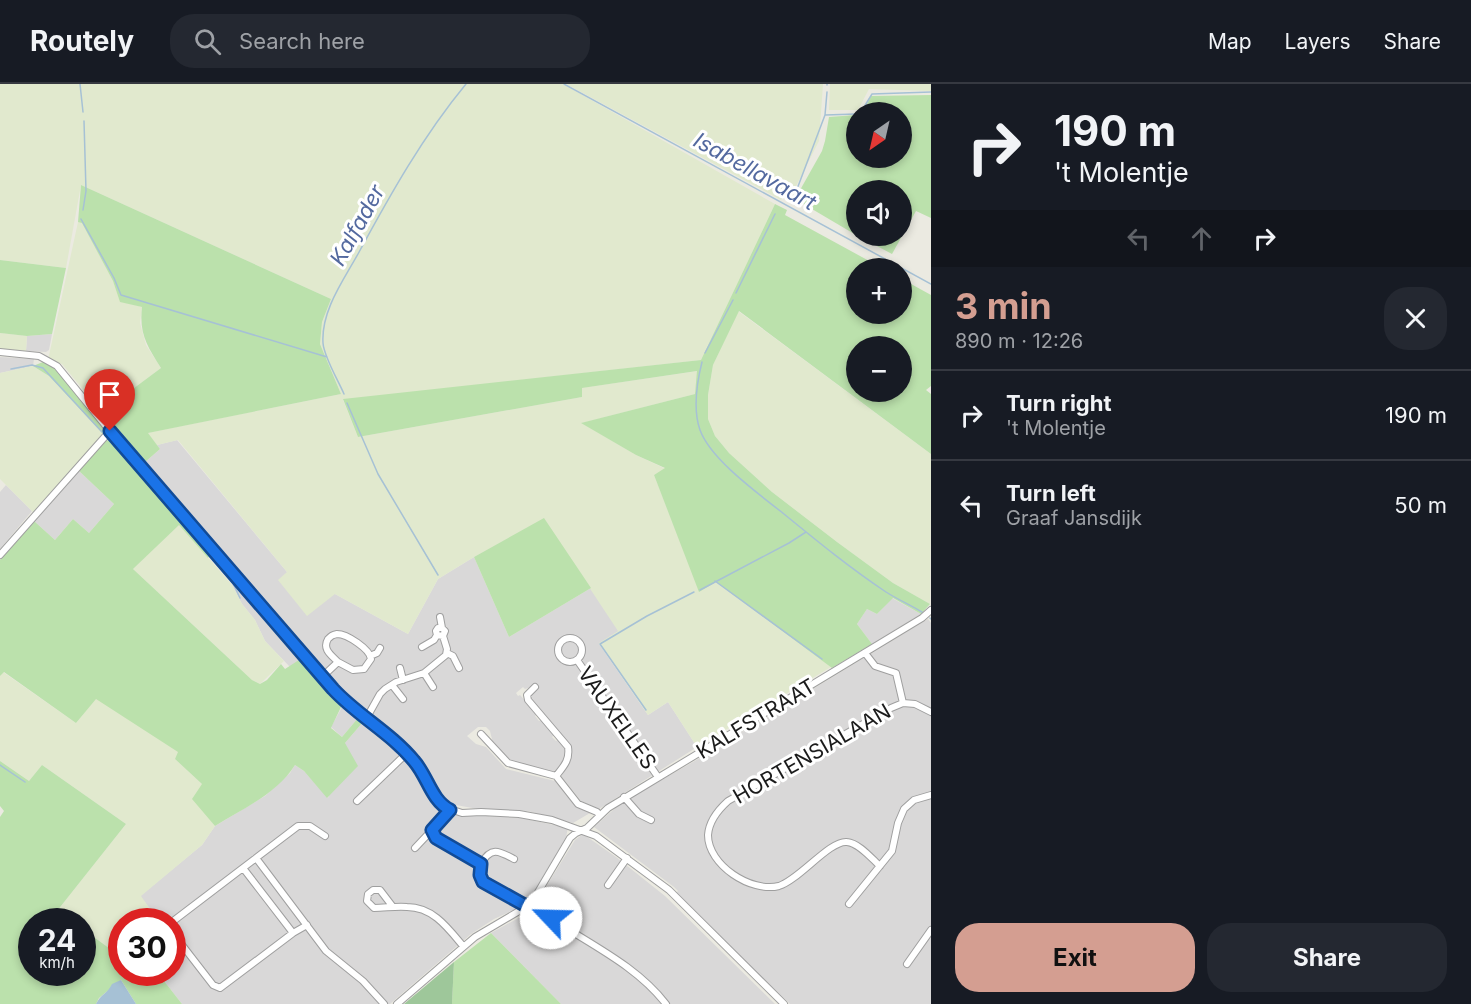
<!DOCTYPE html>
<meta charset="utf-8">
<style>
body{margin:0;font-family:Inter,sans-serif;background:#242831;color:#f1f3f6;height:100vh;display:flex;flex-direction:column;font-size:22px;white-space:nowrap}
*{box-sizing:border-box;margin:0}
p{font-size:20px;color:#9ea1a6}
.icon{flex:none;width:33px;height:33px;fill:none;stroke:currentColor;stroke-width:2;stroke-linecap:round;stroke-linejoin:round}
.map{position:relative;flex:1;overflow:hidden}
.details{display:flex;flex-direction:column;background:#171b24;width:540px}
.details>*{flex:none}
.hud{background:#171b24;color:#f1f3f6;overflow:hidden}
.needle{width:39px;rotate:214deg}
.controls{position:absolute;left:846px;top:18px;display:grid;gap:12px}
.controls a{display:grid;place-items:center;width:66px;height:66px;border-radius:50%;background:#171b24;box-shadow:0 3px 9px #0003;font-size:30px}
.speed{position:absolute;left:18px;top:824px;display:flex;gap:12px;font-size:30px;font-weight:700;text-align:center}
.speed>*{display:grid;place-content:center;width:78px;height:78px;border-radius:50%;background:#171b24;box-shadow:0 3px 9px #0003;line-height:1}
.speed small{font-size:15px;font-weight:400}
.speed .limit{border:9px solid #d22;background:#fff;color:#111}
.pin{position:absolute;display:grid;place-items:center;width:51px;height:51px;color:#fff;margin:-62px -26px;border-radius:50% 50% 50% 0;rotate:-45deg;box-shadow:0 0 6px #0007}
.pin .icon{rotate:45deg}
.me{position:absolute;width:66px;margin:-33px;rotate:294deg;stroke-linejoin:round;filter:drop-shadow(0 0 4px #0008)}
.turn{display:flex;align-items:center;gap:21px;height:126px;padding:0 24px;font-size:27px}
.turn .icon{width:78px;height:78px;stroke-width:2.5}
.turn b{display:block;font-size:42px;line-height:51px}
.lanes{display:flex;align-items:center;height:57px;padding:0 24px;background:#0003;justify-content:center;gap:30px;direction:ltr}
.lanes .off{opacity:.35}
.round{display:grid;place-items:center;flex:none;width:63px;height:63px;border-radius:24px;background:#242831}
.overview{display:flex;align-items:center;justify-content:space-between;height:102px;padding:0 24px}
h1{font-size:36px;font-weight:700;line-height:45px;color:#d49e91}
.action{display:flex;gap:12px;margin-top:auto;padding:12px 24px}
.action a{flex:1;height:69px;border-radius:24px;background:#d49e91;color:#111;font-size:24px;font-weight:700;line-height:69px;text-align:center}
.action a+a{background:#242831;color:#f1f3f6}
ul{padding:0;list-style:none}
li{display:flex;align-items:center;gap:18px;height:90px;padding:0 24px;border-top:2px solid #363941}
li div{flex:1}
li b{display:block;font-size:22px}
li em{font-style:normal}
header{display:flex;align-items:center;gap:36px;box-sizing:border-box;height:84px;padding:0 30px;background:#171b24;border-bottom:2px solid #363941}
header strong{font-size:28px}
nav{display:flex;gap:33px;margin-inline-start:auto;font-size:21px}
.search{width:420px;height:54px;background:#242831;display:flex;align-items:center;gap:15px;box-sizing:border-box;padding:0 21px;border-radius:24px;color:#9ea1a6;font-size:22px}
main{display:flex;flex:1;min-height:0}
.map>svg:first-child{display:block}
</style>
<header>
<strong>Routely</strong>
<div class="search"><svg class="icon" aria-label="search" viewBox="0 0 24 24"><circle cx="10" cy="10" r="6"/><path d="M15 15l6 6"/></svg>Search here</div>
<nav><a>Map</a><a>Layers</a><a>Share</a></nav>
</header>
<main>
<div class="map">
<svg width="931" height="920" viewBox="0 0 931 920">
<rect width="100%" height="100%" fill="#ebeae1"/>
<path fill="#d9d8d8" d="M52,250L49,266L46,268L26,267L27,252Z
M0,273L34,275L33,282L0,289Z
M177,356L287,488L335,510L408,550L438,495L474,473L509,553L591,504L619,547L599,560L648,631L668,618L697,663L599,725L581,717L561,692L570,671L532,618L531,612L536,601L525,605L523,603L516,609L518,612L520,611L537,630L535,632L539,637L541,636L554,651L552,653L556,657L558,656L565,665V672L561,682L553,688L510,677L493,659L490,647L486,643H478L467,652L476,660L486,663L506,685L555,697L575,722L590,729L573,739L528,727L478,725L456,721L443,713L444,711L440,708L415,670L385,644L353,620L336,602L143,380L160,365L157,361Z
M78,386L114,420L89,449L73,435L55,456L34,437Z
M6,401L32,427L0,465V408Z
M235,497L302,574L293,581L290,583L265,557L255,536L242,520L232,501Z
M892,514L921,530L872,560L857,540L867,525L877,530Z
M928,535L931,539V920H790L721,855L676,809L678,807L674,803L594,743L621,719L693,678Z
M342,623L358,634L342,653L331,643Z
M363,638L405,675L407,673L425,698L437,722L446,728L453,730L521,734L568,744L566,753L533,810L518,824L494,835L471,850L390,920H182L157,888H172V837H145L150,825L140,812L202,761L215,742L265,712L290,689L295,681L304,687L328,714L345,659Z
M583,750L616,773L665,812L775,920H561L491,849L531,827L575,756Z"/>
<path fill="#e1e9ce" d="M0,0H563L775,120L701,276L343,316L358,353L582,313L581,304L698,287L695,310L582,339L636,371L666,385L654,391L700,507L716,498L831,583L697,663L668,618L648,631L599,559L618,547L544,435L474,473L438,495L408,550L335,510L307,532L278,496L287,488L178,356L157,361L147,349L341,310L320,260L322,238L331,215L81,101L66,184L0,176Z
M566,0H823L819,57L790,114L784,111L781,116Z
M830,0H931V7L869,5L858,26H829Z
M78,138H82L113,197L120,217L142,223L140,239L146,261L161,284L118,316L104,303L90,314L62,280L48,276Z
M738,227L931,370L930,520L893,499L837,458L772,408L729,369L715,352L708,335V311L713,281Z
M0,249L27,252L26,267L0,265Z
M33,282L49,292L104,351L34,429L0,395V289Z
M179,440L232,501L242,520L255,536L265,557L284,577L260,600L252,596L133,485Z
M3,588L76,639L96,614L179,668L175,675L202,700L205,728L215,742L202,761L141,812L150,825L145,837H122L121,873L83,845L82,837H70L57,827L126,740L42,681L29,697L0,677V592Z"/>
<path fill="#bbe1ac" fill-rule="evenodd" d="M931,11V134L916,127L892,170L858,152H902V106H856V151L795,115L822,67L825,57L829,33L856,31V74H902V28H863L871,12Z
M81,101L331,215L322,238L320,260L341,310L148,349L160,365L144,379L90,314L104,303L118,316L161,284C147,262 139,250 142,223L120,218L113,197L82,139L78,138Z
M775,120L787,126L785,131L882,184H856V230H902V195L931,211V302L926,306L931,310V370L739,227L713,281L708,311V335L715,352L729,369L772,408L837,458L893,499L930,520L921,530L893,514L877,530L867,525L857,540L872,560L832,584L716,498L699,508L654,391L665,384L636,371L581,339L695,310L697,287L582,304V313L358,353L343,315L701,276ZM856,262H902V308H856Z
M0,176L66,184L52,250L27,252L0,249Z
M43,278L55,284L104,342V351L49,292L33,282Z
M105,356L117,358L211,469L208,474L179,441L133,485L252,596L260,600L267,596L281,580L285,585L302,574L344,622L341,623L331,644L342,653L358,634L363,638L345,659L358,682L327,714L304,687L295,681C277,710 242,725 215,742L192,715L202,700L175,675L178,668L96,615L76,639L4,588L0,592V476L34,437L55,456L73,435L89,449L114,420L78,386Z
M544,434L591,504L509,553L474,473Z
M0,677L29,697L42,681L126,740L57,827L70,837H32L31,865L27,874L31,877L32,888H82L83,845L121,873L122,888H157L182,920H136L121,896L99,914L96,920H0V733L4,727L0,722Z
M491,849L561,920H452L454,878Z"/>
<path fill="#9ec79a" d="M454,878L452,920H404Z"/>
<path fill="#a6c1d5" d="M121,896L136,920H96C100,911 108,909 112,900Z"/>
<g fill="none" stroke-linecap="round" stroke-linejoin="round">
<path stroke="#a6c1d5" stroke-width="1.5" d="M80,0L83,28
M564,0L931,200
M827,0V1
M861,28L872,10L931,8
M825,31L856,30
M794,113L825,31L827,8
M83,126L86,107L84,37
M81,135L114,194L121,211L327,273
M736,209L775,130
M705,269L733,216
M702,278C697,298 693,326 700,346C711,376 759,410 784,430C817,457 850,484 886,508C897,515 910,521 922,528
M11,285L32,281L43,284L102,348
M344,310C338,296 324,273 323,259C321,227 343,197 358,170C390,111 423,52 466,0
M347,319L378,390L438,491
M112,358L233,499L240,514
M715,497L822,575
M700,506L789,459L806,448
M930,534L931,535
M646,626L600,560L647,532L694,508
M0,681L25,698"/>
<g stroke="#9f9f9f" stroke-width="8">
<path id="street" d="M0,268L39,272L57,282L110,347L322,593L352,624L388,650L407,669L426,694L437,715L444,723L462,729L481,728L519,730L552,736L596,752L669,806L784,920
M0,471L110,347
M440,533L442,544
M558 566a12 12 0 1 1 24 0a12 12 0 1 1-24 0Z
M422,563L434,556L437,551
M447,569L453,572L459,584
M865,569L875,582L896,589L903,619L915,620L931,628
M370,572L377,569L380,564
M577,576L658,693
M400,584L403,596
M424,589L433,603
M322,593L338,578L353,586L364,585L371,575C370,565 347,550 337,550C332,551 331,552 328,555C322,565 331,571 338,578
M392,601L403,615
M535,603L527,611L528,616L568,663C570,676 564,682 556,692
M366,635L380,610L385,605L396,598L424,589L446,571L447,565L443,552L445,547L442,544H438L436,547L437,551L443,552
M481,650L508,679L556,692L578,720L597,728L599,731
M624,713L639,730L651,736
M357,717L407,669
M450,726L432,746L436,754L481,780C491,762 499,767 514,775
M415,764L432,746
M256,774L326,867L363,897L384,920
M481,780L480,791L483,798L528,823
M880,782C872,775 859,759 847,758C830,756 799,796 779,802C751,809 708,781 708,751C709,737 718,726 728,717L891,624L903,619
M243,784L293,849L307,841
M608,801L627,774
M531,820C576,855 631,875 666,920
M849,820L892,767L898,739L904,725L914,716L931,711
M393,823L380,806H373L368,810L367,817L374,824C385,824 396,822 407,823C433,823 448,844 463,862
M172,838L298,742H310L325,752
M172,848L213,901L220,904L293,849
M907,880L931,846
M397,920L475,853L531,820L570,754L576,749L587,744L608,724L922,534L931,526"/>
</g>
<use href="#street" stroke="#fff" stroke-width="6"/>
</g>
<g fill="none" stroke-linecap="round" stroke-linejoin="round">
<g stroke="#114b97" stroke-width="15">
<path id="route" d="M110,347L333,605C358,632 391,649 414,677C428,693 431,716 450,726L432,746L436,754L481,780L480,791L483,798L528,823L531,820L551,834"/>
</g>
<use href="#route" stroke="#1a73e8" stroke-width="10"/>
</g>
<g text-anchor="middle" stroke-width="6" stroke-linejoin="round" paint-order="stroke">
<g font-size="21" fill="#1b1b1b" stroke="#fff">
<text transform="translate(617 634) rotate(55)" y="7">VAUXELLES</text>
<text transform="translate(756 635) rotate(-31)" y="7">KALFSTRAAT</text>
<text transform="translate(812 670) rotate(-30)" y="7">HORTENSIALAAN</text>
</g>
<g font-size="22" font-style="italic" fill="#53699f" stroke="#fff">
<text transform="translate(755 87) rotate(29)" y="8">Isabellavaart</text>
<text transform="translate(357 141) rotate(-61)" y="8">Kalfader</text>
</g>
</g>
</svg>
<div class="controls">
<a><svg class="needle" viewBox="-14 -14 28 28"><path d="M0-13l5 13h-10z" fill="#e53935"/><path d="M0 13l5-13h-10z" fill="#9ea1a6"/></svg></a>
<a><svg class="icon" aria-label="sound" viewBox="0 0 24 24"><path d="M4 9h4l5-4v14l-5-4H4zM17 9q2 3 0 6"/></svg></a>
<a>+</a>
<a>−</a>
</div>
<div class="speed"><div>24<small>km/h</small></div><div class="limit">30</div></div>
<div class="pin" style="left:110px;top:347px;background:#d93025"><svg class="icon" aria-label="arrive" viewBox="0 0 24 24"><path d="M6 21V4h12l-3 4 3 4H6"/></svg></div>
<svg class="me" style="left:551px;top:834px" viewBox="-20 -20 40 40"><circle r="19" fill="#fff"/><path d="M0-13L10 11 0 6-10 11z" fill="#1a73e8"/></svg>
</div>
<section class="details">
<div class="hud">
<div class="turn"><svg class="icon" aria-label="right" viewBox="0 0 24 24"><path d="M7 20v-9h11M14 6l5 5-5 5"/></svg><div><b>190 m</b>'t Molentje</div></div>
<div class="lanes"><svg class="icon off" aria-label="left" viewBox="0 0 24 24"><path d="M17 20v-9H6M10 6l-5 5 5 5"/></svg><svg class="icon off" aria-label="ahead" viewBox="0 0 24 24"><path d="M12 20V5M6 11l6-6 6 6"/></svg><svg class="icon" aria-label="right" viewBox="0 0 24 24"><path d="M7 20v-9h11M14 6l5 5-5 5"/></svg></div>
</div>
<div class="overview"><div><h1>3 min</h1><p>890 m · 12:26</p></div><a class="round"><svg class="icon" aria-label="close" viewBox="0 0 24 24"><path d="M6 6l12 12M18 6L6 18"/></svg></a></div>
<ul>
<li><svg class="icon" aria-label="right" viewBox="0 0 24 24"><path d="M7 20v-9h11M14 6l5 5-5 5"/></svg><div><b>Turn right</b><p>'t Molentje</p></div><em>190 m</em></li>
<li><svg class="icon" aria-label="left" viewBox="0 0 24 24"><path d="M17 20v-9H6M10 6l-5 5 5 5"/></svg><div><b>Turn left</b><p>Graaf Jansdijk</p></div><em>50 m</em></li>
</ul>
<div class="action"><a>Exit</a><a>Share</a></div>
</section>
</main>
